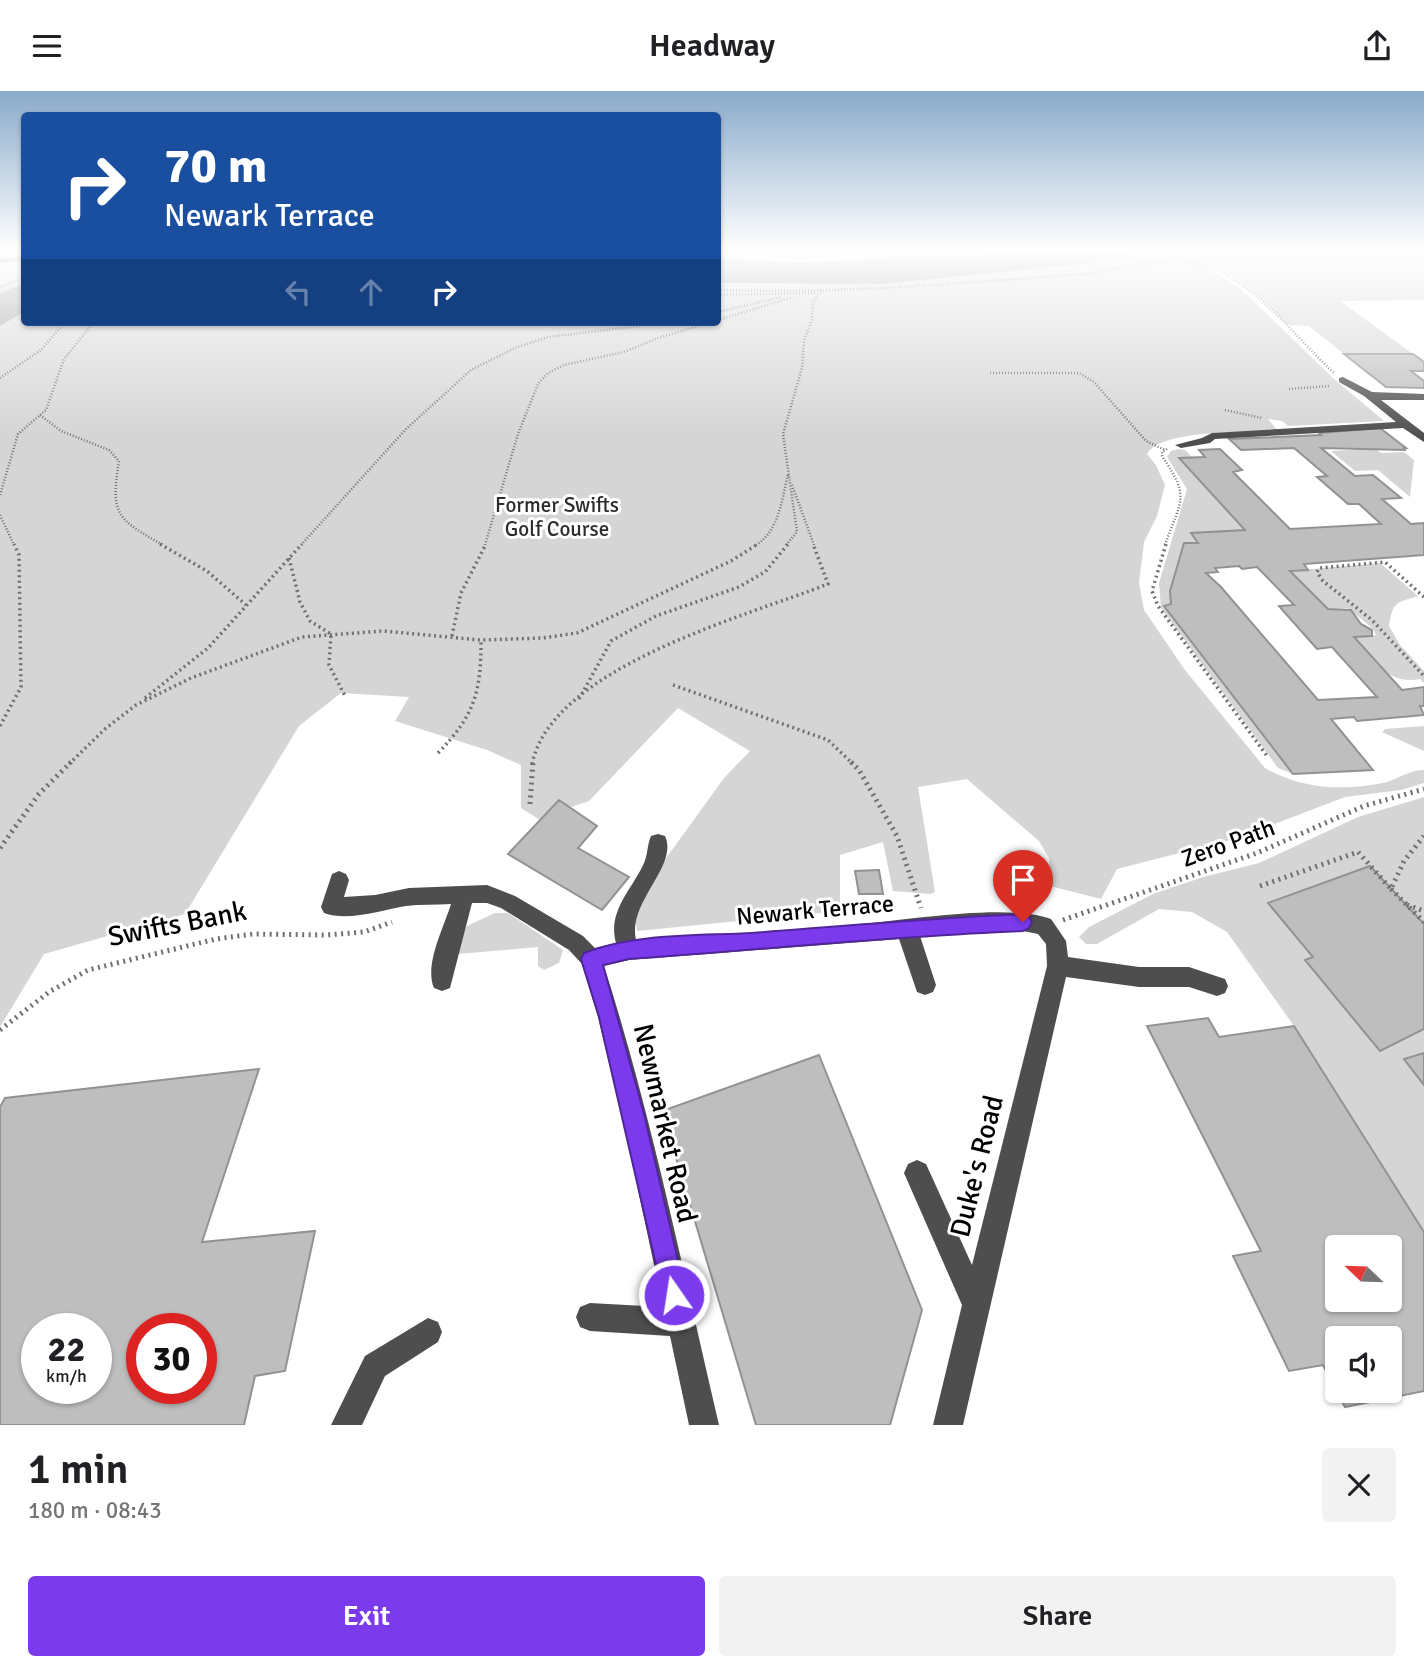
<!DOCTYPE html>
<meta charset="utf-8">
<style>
body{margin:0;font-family:Signika,sans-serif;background:#f2f2f2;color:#202124;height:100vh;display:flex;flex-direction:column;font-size:26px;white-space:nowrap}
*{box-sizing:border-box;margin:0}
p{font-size:23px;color:#757577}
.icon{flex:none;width:38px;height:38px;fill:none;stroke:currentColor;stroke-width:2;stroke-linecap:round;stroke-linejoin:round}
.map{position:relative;height:1334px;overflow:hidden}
.panel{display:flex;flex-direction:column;background:#fff;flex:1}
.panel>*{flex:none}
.banner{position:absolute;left:21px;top:21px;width:700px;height:214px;border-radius:7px;box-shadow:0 2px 5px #0004;background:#1a4fa0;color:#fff;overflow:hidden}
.needle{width:46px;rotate:293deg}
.tools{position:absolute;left:1325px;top:1144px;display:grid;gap:14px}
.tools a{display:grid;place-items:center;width:77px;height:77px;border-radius:7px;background:#fff;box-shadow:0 2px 5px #0004;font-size:35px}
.speed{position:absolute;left:21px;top:1222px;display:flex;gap:14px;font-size:35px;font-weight:700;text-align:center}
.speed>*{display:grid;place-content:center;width:91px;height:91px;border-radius:50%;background:#fff;box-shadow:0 2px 5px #0004;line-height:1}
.speed small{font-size:18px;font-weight:400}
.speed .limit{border:10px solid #d22;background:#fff;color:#111}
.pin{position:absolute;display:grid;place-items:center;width:60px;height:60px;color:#fff;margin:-72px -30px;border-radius:50% 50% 50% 0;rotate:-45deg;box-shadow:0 0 7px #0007}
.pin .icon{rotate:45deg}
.me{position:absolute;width:77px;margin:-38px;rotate:347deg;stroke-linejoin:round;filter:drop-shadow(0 0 5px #0008)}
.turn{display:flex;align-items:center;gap:24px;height:147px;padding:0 28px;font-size:32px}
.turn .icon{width:91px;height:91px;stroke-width:2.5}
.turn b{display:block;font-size:49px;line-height:60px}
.lanes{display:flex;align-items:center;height:66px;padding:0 28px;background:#0003;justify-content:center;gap:35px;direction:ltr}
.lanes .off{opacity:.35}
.round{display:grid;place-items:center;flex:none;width:74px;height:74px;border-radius:7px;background:#f2f2f2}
.head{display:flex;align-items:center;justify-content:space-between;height:119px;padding:0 28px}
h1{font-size:42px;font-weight:600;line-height:52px}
.cta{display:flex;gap:14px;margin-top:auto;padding:14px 28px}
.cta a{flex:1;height:80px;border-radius:7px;background:#7c3aed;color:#fff;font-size:28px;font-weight:600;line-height:80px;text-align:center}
.cta a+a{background:#f2f2f2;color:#202124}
header{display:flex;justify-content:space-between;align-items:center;height:91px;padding:0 28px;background:#fff;font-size:32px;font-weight:600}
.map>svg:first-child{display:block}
</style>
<header><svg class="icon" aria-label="menu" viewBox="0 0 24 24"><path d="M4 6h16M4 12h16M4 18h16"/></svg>Headway<svg class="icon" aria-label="share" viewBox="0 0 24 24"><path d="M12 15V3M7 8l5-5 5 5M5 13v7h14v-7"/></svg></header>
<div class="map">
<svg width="1424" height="1334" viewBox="0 0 1424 1334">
<rect width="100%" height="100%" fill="#fff"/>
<path fill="#d5d5d5" d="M0,159H24V192L0,202Z
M718,159H1044C935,169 826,170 718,167Z
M1141,159H1424V209L1340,210L1413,263H1344L1309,235L1288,234C1266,213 1236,178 1204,175L1241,198L1333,287L1384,330L1288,335L1282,330L1268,328L1278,340C1251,341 1160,338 1147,363L1156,374L1165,394L1157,425L1144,451L1139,492L1144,519L1185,579L1265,677C1302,698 1342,700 1383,692C1397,689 1410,678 1424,679V692L1401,699L1345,706L1238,747L1117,778L1101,808L1050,795L1049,767L1039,750L967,688L918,696L935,801L931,803L893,800L883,751L840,764V820L637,840L633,813L724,687L750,660L678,617L589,710L571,716L559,709L540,729L521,717V674L487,659L395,630L409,606L341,602L299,635L185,823L44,863L0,936V235L24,221V231H718V192L883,193L1091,172L1118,167Z
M1178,358L1185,359L1193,367L1180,368L1245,439L1192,442L1198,452H1184L1171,513L1164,515L1293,683L1278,677L1161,517L1159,492L1187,398L1167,366L1171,360Z
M1375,358L1381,362L1404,361L1414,369L1410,406L1378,379L1355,380L1331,360Z
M1380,472L1418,505C1396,512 1393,510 1389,535L1400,554L1424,580V592L1420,588C1386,594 1375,569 1354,546L1376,544L1373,538L1348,517L1328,518L1290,480Z
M1424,635V660L1382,641L1385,638Z
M1424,706V1141L1294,935L1227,841L1192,821L1159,818L1097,853H1086L1079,846L1089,836L1153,803L1203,786L1259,772L1358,726Z
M495,822H508L563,859L559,872L544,879L538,875V856L458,863L451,853L467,835Z"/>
<path fill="#9c9c9c" d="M1044,159H1141L1118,167L1091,172L883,193L718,192V167L797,171L962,165Z
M24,192V221L0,235V202Z"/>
<path fill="#bebebe" stroke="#929292" stroke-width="2" fill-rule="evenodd" d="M1344,263H1413L1424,271V280H1411L1424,290V297L1386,296Z
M1380,337L1406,357H1404L1405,359L1321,357L1355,385L1373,384L1401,407L1382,408L1411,433L1424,432V464L1304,473L1308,479L1290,480L1328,518L1351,519L1361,533L1372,539V545L1354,546L1402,599L1424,596V615H1420L1424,624L1357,630L1354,626L1331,628L1373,679L1293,683L1164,515L1171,513L1170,500L1184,452H1198L1191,442L1245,439L1179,367L1205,366L1199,359L1220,358L1242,379L1233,381L1290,438L1381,433L1359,413H1348L1317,386L1327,385L1294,357L1241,359L1229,348L1321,344L1319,342ZM1239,475L1242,478L1257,476L1294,514L1279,515L1317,558L1332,556L1377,606L1318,609L1221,496L1206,482L1218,481L1215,477Z
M559,709L597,735L578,757L629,786L602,819L508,763Z
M1370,775L1424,833V938L1380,960L1305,869L1313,866L1268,812Z
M879,779L883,803H859L855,780Z
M1208,927L1219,946L1294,935L1424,1141V1300L1345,1316L1323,1274L1289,1280L1233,1165L1261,1160L1147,935ZM1337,1157H1390V1209H1337ZM1337,1248H1390V1300H1337Z
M1424,962V994L1404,968Z
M819,964L922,1219L890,1334H756L662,1020Z
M259,978L202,1151L315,1140L285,1280L255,1285L244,1334H0V1016L5,1007ZM37,1237H96V1297H37ZM142,1237H201V1297H142Z"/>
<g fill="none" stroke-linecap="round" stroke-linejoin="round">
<path stroke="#707070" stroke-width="2.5" stroke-dasharray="1 2" stroke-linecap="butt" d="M718,160L884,159
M1146,171L1154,159
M1195,171L1193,165L1197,163L1391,159
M0,196L24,187
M718,199C841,203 962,192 1084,183C1123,180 1166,161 1204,174C1258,193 1294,245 1334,282
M718,204L817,202
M718,221L781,206
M718,229L793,206
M990,282H1079L1094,291L1146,350L1165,359
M0,287L41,259L65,231
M1289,298L1330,295
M1225,319L1262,327
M40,324L61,340L109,359L119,370C110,424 117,428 163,454
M792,394L814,454
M0,404L18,343L46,319L64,268L94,231
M0,424L14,454
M301,454L406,338L471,279L515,257L548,246L673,231
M485,454L518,343L538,293L548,282L564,274L624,261L658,247L712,231
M756,454C779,440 782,408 788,383
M786,454L797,441L783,343L802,277L804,249L812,229L813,210L822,199
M1165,454C1181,408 1191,408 1162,365V361L1167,358"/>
<path stroke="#707070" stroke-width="3.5" stroke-dasharray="2 3.5" stroke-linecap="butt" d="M160,453L207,480L246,514
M1166,453L1152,500L1158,515L1267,665
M289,467L300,511L310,530L331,543L329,574L345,605
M1424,506L1385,471L1319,477L1317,481L1323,490L1372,529L1424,585
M452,545L461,502L486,453
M673,594L828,649L853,673
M145,607L208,557L302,453
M579,608L611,550L656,525L739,496L765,481L788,453
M0,635L21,596L19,464L14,453
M438,662C475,624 481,601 481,549
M69,673L105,638L136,614L191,587L302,546L383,540L481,549L542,547L577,542L731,470L758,453
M532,673C552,576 747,525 828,493L813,453"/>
<path stroke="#707070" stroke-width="5" stroke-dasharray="2 4.5" stroke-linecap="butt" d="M851,671L859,679L897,745L921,817
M530,713L533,671
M0,757L39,703L71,671
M1260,795L1358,761L1391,798L1404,770L1424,745
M1391,798L1424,831
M1407,814L1424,820
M1063,829L1257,762L1364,715L1424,698
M0,939L49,901L88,879L216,848L253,843L326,844L364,841L392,831"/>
<path fill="#4e4e4e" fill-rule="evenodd" d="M24,165V169L0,172V168Z
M1343,286L1372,301L1424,303V309H1381L1424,342V351L1403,337L1215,348L1210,352L1181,357L1175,354L1202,347L1212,342L1396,331L1364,305L1339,291V287Z
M658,743L665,745C679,775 627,811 636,849C711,844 786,841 860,833C909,829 1007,812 1051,828L1066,850L1068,866L1139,876H1189L1225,888L1228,895L1225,902L1217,905L1189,896H1139L1066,886L963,1334H933L962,1214L904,1082L908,1073L917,1069L926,1073L972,1174L1047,875L1046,853L1038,843L1023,840L920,845L936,894L933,901L925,904L917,901L899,848L629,869L604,875C652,1025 683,1181 719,1334H689L670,1245L590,1240L580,1236L576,1226L580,1216L590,1212L663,1216L627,1047L598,926L582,873L569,859L501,817L487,812H472L450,897L442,900L434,897C424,874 444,836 451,813C436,814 421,813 406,815C382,819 348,831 324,822L321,816L332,783L339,780L346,783L349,789L344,806L375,804L409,797L487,794L515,805L583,845L595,857L616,852C607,820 632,799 644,772C648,763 647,754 651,745Z
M428,1227L438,1231L442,1241L438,1251L385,1285L362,1334H331L365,1265Z"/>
</g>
<linearGradient id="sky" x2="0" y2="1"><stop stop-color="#89aaca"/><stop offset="0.46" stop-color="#fff"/><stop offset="1" stop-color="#fff" stop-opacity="0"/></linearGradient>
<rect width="1424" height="346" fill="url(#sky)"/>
<path fill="#7c3aed" stroke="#51269a" stroke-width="2" d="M1023,823L1029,825L1032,831L1029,837L1023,840C891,845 760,859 629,868L603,874L644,1023L686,1204L682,1213L674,1217L665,1213L599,926L581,868L584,862C636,842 698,845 752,842C843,835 932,827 1023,823Z"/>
<g text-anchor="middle" stroke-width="6" stroke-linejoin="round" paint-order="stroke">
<g font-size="21" fill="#2c2c2c" stroke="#fff">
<text x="557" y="421">Former Swifts<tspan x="557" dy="24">Golf Course</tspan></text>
</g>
<g font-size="24" fill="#000" stroke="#fff">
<text transform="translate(1228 752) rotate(-20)" y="8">Zero Path</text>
<text transform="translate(815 819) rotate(-5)" y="8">Newark Terrace</text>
</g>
<g font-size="28" fill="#000" stroke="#fff">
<text transform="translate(177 832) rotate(-11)" y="10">Swifts Bank</text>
<text transform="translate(666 1032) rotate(77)" y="10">Newmarket Road</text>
<text transform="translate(976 1075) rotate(-76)" y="10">Duke's Road</text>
</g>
</g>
</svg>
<div class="tools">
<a><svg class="needle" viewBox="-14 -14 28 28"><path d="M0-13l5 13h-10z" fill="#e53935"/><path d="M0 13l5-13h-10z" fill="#757577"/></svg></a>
<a><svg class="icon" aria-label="sound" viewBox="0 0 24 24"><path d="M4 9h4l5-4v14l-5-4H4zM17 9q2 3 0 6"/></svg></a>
</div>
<div class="speed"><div>22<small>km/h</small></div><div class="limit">30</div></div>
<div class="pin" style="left:1023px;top:831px;background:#d93025"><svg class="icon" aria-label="arrive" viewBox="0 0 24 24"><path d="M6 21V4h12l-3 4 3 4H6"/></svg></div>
<svg class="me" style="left:674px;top:1204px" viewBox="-20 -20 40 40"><circle r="17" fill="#7c3aed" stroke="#fff" stroke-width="3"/><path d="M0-11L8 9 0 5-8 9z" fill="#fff"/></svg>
<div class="banner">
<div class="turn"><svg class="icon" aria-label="right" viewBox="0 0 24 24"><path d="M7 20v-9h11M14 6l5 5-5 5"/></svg><div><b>70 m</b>Newark Terrace</div></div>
<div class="lanes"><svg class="icon off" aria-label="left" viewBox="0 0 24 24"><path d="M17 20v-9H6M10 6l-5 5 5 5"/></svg><svg class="icon off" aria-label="ahead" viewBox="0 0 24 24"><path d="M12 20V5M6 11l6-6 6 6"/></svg><svg class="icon" aria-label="right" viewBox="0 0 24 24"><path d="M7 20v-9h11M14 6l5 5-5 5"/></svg></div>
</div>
</div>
<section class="panel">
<div class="head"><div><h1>1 min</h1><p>180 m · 08:43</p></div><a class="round"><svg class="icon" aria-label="close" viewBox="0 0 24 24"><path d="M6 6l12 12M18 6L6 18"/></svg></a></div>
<div class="cta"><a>Exit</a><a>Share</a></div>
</section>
